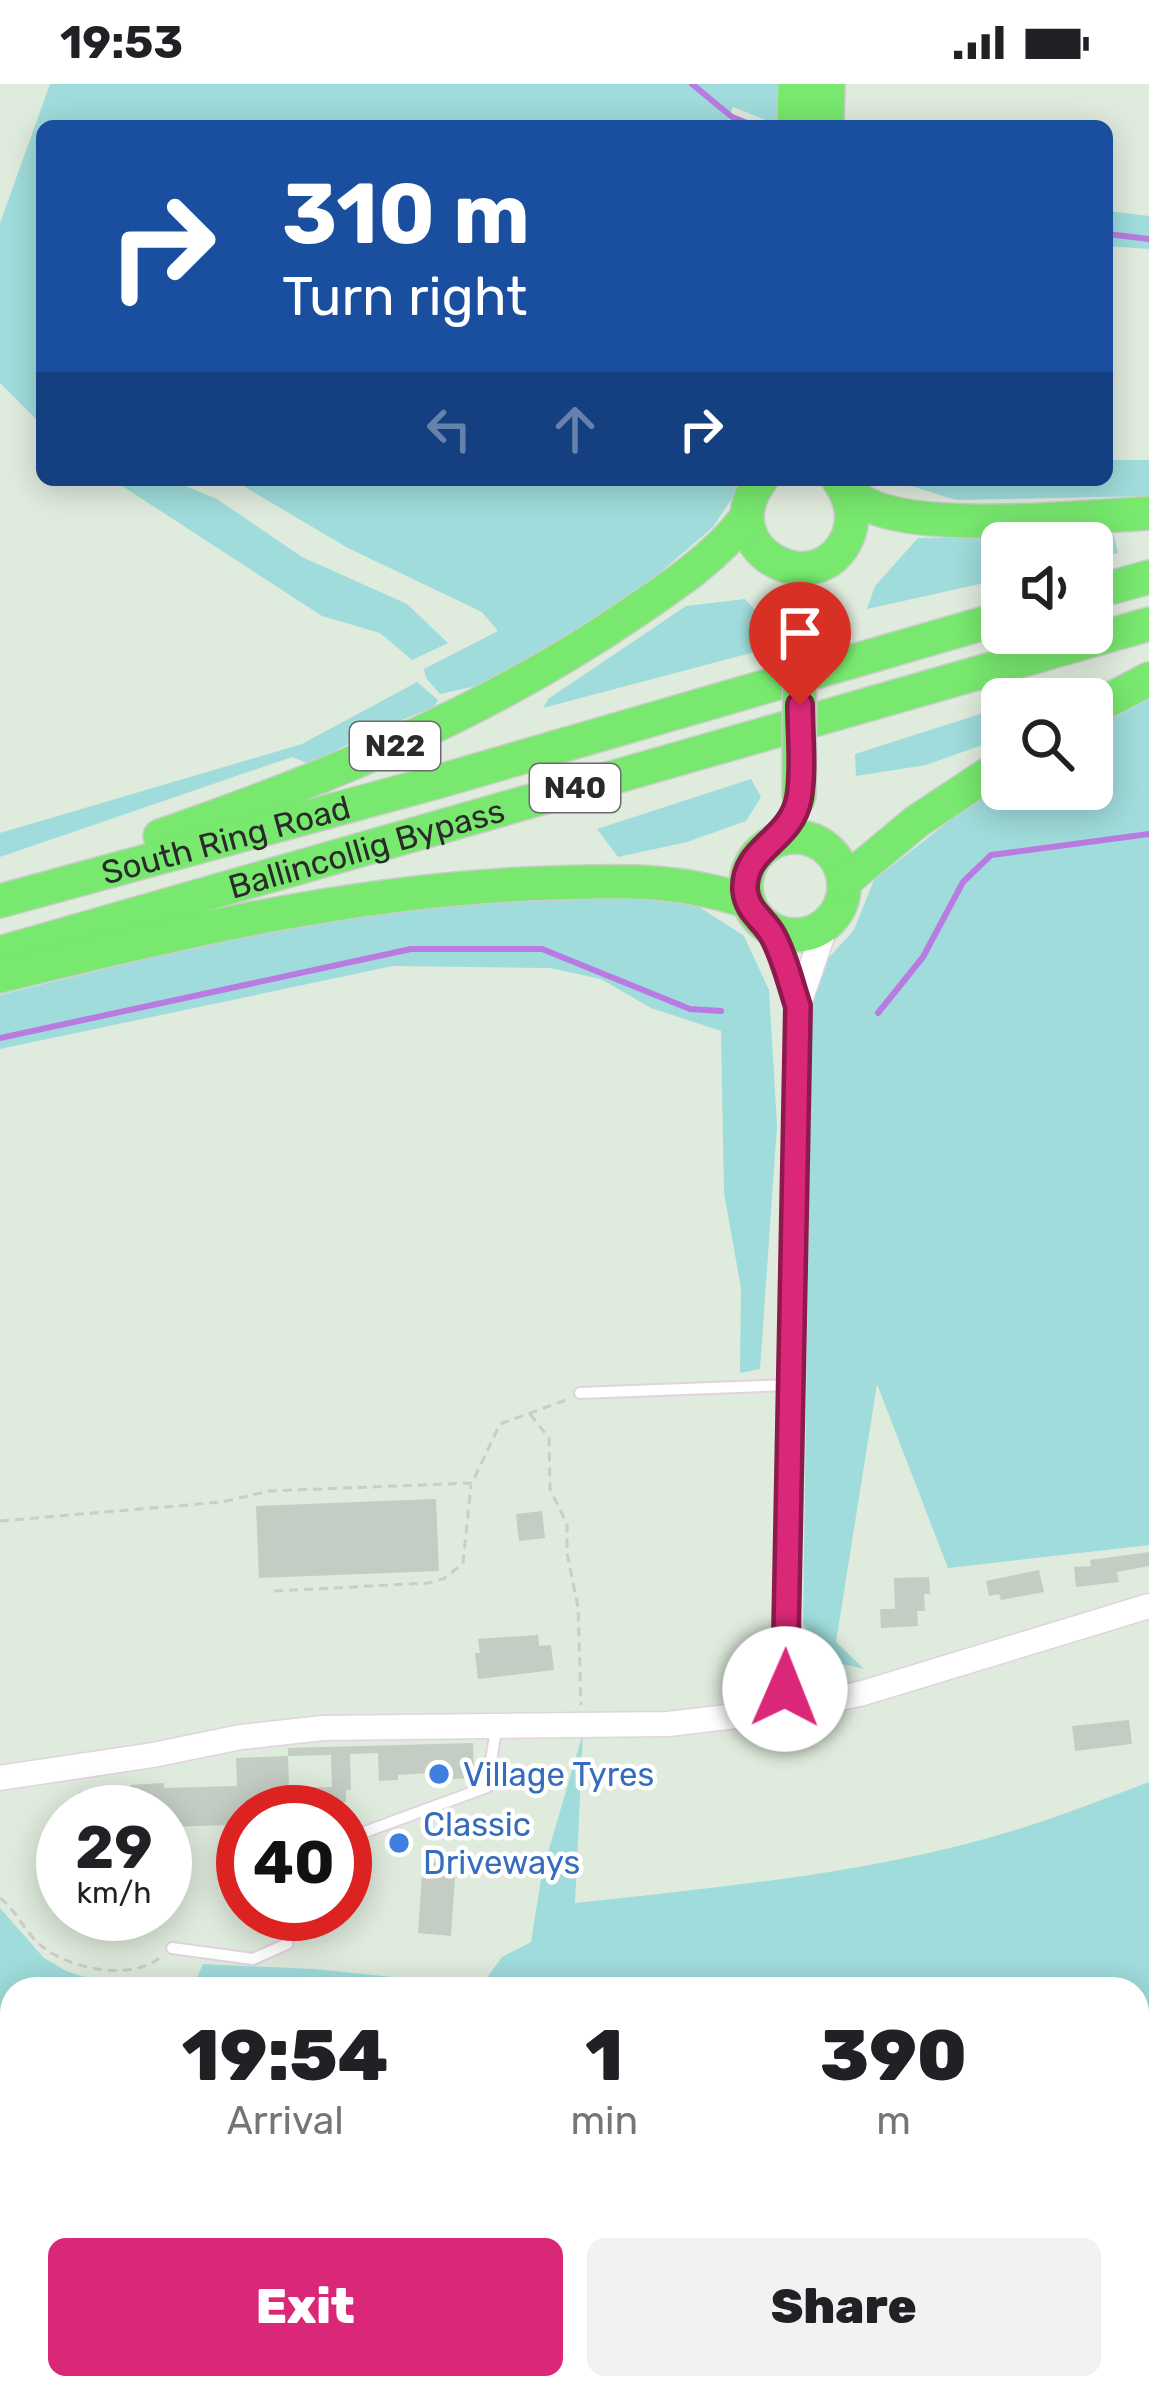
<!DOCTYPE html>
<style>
body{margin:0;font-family:Rubik,sans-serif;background:#f2f2f2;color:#202124;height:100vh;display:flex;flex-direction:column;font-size:45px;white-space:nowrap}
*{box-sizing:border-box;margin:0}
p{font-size:39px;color:#757577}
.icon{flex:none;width:66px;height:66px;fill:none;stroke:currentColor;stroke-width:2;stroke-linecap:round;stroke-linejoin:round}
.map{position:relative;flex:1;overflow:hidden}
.panel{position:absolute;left:0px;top:1893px;width:1149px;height:423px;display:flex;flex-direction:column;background:#fff;border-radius:36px 36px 0 0;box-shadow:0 6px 30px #0003}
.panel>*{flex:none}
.hud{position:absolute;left:36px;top:36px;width:1077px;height:366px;border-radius:18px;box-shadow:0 6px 30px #0003;background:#1a4fa0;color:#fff;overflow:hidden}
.fabs{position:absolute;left:981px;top:438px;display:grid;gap:24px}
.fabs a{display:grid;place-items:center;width:132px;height:132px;border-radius:18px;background:#fff;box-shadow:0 6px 30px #0003;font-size:60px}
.speed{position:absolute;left:36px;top:1701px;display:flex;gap:24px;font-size:60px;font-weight:700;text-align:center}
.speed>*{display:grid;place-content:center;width:156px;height:156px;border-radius:50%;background:#fff;box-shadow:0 6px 30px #0003;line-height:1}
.speed small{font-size:30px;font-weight:400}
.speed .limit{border:18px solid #d22;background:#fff;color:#111}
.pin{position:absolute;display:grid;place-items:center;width:102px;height:102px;color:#fff;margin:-123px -51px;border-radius:50% 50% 50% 0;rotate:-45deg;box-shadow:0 0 12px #0007}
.pin .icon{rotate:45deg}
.me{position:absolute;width:132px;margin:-66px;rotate:1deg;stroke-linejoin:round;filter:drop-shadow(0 0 9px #0008)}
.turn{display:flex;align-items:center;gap:42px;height:252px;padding:0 48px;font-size:54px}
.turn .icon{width:156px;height:156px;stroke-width:2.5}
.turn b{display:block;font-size:84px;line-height:102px}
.lanes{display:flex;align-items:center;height:114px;padding:0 48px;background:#0003;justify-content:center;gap:60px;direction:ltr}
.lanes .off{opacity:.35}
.eta{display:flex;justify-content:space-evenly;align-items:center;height:204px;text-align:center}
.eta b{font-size:72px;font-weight:800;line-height:84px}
.primary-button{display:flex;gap:24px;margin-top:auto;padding:24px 48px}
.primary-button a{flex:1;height:138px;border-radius:18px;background:#db2777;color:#fff;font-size:48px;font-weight:800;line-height:138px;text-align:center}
.primary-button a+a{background:#f2f2f2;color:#202124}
.status{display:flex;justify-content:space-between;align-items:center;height:84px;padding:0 60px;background:#fff;direction:ltr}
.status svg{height:33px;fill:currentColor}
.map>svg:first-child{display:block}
</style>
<div class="status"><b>19:53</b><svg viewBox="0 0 49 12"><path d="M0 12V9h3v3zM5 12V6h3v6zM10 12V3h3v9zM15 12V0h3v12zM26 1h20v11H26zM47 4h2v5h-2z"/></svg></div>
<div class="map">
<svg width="1149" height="2315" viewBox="0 0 1149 2315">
<rect width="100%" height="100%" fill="#dfebdd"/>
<path fill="#9fdcdb" d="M50,0H778V41L733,23L726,42H42V341L0,299V139Z
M1107,127L1149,132V165L1107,162Z
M1107,376H1149V412L956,416L892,396H1107Z
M113,396H171L217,415L302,473L407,520L448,559L412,576L380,549L322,532Z
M233,396H744L713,443L657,491L557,560L481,601L440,610L426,594L424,585L498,547L482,528L348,464Z
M1114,451L1118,469L1092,475V459H1002V495L867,525L875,502L918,454Z
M745,515C760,531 769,542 766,565L543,624L548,615L686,522Z
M417,598L438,616L434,623L367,650L310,680L292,673L0,773V749L302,660Z
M1149,615V1461L948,1484L877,1300L836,1558L864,1585L824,1576L803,1539L812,908L825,878L854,846L874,796L1002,696V705H1092V646Z
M1002,623V654L926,681L856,692L855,670Z
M751,695L761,713L746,737L687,758L618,773L597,745Z
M647,811L693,819L744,852L769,906L777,1042L760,1285L740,1289L741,1204L724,1109L721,947L651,924L601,895L550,884L393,882L0,965V911L238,852L436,819Z
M583,1649L575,1819C723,1803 886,1788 1028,1742C1069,1729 1109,1713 1149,1698V1933L1137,1941V1905H12V2023L0,2024V1824L44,1874L68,1888L109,1900L158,1896L174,1905L193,1903L203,1880L314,1885L481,1902L502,1873L531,1858L542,1789Z
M91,2304H763L757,2315H49Z"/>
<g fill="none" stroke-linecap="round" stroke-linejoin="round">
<path stroke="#b97be2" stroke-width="6" d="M692,0L732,33L747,39
M1107,150L1149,155
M878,929L923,873L963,798L991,771L1149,750
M0,954L411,865H542L690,925L721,927"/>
</g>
<path fill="#c3cdc3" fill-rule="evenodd" d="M436,1415L439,1487L259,1494L256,1422Z
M542,1427L545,1454L519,1457L516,1430Z
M1149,1468V1482L1117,1488L1119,1498L1076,1503L1074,1483L1091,1482L1090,1476Z
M1039,1486L1044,1508L1001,1516L999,1510L989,1512L986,1497Z
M929,1493L930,1510H924L925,1527H917L918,1542L881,1544L880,1525H895L894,1494Z
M538,1551L539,1562L551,1561L554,1586L478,1595L475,1569H480L478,1555Z
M1129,1636L1132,1660L1075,1667L1072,1642Z
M473,1659L474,1694L430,1696V1689L398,1691V1696L379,1697L378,1669L350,1670L351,1706H346V1718L289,1719V1728H243V1772H230V1741L165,1743V1728H80L79,1708L130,1706V1701L164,1699V1704L237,1702L236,1674L288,1672V1664ZM331,1671L332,1703L289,1704L288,1672Z
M423,1777L456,1779L451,1852L418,1849Z"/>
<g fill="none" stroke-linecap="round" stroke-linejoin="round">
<g stroke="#e1d3df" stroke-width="14">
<path id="service" d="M580,1309L790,1301
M345,1760L362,1749L487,1703L496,1645
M172,1864L253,1875L287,1860L288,1830"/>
</g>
<g stroke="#e1d3df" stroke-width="27">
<path id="tertiary" d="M770,845L797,920
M786,1626L798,922L826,841
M0,1694L153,1671L241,1653L323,1644L668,1640L786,1626L863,1609L1149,1522"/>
</g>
<g stroke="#ccc" stroke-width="36">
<g id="trunk">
<path d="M794,42L795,0"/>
<path d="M827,42L828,0"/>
<path d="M761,396C709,465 818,523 848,452C856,432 850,413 839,397"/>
<path d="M848,410C858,416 870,423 881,426C942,446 1082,434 1149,429"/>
<path d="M1092,509L1149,493"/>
<path d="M1092,625L1149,595"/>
<path d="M160,752C326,695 488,628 634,528C674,501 716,473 746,434"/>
<circle cx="795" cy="802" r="49"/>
<path d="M844,798L916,738L1002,681"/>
<path id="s1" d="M0,817L440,697L1002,534"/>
<path id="s2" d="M0,869L1149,540"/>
<path d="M0,892C181,847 361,805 549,799C623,797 675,794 747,817"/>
</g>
</g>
<path stroke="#ccc" stroke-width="3" stroke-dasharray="9 6" stroke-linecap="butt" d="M530,1330L549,1354L550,1405L567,1440V1469L578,1523L581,1621
M0,1437L222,1418L269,1407L472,1399L500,1340L566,1316
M274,1507L429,1499L445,1494L463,1479L471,1401
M0,1814C18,1828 26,1851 44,1864C74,1886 131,1897 161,1873
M0,2031L12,2030
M1137,2195L1149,2194
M0,2282L9,2315
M780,2315L788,2304"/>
<use href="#service" stroke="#fff" stroke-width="10"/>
<use href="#tertiary" stroke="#fff" stroke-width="24"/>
<use href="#trunk" stroke="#78e86e" stroke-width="33"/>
<g stroke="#ccc" stroke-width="36" stroke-linecap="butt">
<path id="trunk-bridge" d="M799,715L800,528"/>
</g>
<use href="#trunk-bridge" stroke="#78e86e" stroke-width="33"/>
</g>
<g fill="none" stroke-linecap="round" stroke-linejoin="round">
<g stroke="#8e194d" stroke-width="30">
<path id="route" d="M785,1605L798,922C790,898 785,874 773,852C764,835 747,828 745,806C743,763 791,758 799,714C804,685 800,651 800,621"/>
</g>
<use href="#route" stroke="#db2777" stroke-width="21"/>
</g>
<g fill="#3f7fe0" stroke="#fff" stroke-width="4.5">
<circle cx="439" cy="1690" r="12"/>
<circle cx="399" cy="1759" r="12"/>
</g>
<g text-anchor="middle" stroke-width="9" stroke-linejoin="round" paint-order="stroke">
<g fill="#fff" stroke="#6a6a6a" stroke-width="3">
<rect x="350" y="638" width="90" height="48" rx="9"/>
<rect x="530" y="680" width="90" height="48" rx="9"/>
</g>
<g font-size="30" font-weight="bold" fill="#2a2a2a">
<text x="395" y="672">N22</text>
<text x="575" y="714">N40</text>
</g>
<g font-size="33" fill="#2a2a2a" stroke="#fff">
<text dy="12" stroke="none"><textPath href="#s1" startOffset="234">South Ring Road</textPath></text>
<text dy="12" stroke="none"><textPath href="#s2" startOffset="381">Ballincollig Bypass</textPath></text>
</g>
<g font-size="33" fill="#366cbe" stroke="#fff" text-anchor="start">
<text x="463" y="1702">Village Tyres</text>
<text x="423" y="1752">Classic<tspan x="423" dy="38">Driveways</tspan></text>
</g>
</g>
</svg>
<div class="fabs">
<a><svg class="icon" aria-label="sound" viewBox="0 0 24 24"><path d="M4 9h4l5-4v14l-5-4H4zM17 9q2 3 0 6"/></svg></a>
<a><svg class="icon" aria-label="search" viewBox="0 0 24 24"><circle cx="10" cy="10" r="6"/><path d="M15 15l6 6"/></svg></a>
</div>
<div class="speed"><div>29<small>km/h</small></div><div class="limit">40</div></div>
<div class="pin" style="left:800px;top:621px;background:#d93025"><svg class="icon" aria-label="arrive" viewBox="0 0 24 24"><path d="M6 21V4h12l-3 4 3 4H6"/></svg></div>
<svg class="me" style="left:785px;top:1605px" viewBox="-20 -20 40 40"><circle r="19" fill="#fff"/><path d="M0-13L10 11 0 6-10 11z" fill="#db2777"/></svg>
<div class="hud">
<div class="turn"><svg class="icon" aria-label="right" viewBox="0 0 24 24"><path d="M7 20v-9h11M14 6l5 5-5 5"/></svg><div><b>310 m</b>Turn right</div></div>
<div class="lanes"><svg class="icon off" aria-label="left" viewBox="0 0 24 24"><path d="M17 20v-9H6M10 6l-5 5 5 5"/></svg><svg class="icon off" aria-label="ahead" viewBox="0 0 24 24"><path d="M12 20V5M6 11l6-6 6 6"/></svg><svg class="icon" aria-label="right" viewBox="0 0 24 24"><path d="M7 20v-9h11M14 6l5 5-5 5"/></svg></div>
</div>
<section class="panel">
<div class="eta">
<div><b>19:54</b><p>Arrival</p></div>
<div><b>1</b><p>min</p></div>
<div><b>390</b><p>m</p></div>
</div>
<div class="primary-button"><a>Exit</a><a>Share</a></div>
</section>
</div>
